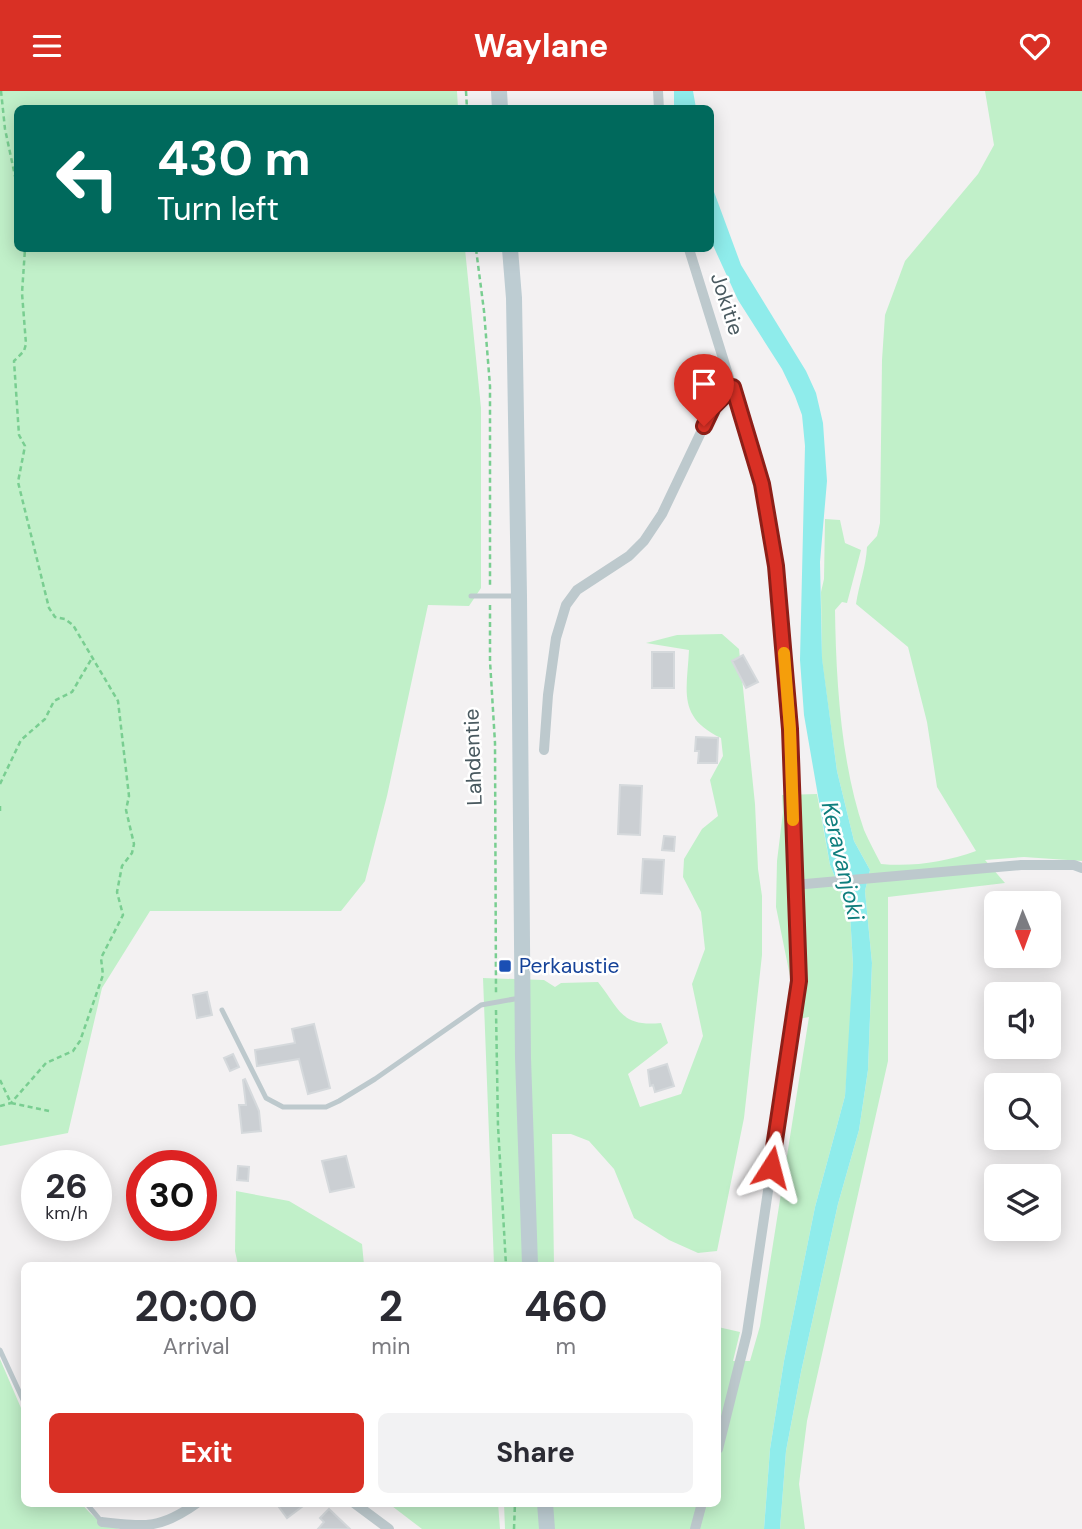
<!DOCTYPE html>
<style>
body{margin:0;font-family:"DM Sans",sans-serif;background:#f2f2f3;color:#2b2b33;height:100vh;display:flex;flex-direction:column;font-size:26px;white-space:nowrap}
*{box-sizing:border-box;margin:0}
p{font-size:23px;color:#7c7c81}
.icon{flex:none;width:38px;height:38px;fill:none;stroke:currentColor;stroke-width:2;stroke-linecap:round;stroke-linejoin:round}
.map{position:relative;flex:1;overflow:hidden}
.panel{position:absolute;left:21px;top:1171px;width:700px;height:245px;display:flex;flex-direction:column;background:#fff;border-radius:10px;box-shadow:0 4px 18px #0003}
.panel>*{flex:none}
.guide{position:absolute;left:14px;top:14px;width:700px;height:147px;border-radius:10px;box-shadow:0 4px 18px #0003;background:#00695c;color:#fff;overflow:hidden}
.needle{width:46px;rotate:179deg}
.buttons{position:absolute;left:984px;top:800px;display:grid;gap:14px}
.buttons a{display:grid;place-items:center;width:77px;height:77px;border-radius:10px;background:#fff;box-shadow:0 4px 18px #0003;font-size:35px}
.speed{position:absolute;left:21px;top:1059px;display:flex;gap:14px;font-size:35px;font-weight:700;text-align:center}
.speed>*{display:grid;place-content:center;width:91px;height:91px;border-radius:50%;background:#fff;box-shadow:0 4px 18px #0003;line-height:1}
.speed small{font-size:18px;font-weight:400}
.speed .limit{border:10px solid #d22;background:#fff;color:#111}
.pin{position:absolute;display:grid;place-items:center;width:60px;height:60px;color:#fff;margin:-72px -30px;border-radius:50% 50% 50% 0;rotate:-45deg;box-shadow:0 0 7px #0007}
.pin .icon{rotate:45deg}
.me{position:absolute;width:77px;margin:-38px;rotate:9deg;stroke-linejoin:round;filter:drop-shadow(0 0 5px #0008)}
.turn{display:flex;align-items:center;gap:24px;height:147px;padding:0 28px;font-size:32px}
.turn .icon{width:91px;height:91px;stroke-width:2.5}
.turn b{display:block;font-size:49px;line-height:60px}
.eta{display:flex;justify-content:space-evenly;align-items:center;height:119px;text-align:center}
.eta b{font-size:42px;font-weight:700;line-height:49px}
.action{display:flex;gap:14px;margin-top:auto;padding:14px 28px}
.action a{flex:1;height:80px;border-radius:10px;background:#d93025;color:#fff;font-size:28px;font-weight:700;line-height:80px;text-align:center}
.action a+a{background:#f2f2f3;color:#2b2b33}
header{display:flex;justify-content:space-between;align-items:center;height:91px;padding:0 28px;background:#d93025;color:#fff;font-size:32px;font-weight:700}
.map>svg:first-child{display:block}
</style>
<header><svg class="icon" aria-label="menu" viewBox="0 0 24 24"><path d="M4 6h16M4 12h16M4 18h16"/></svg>Waylane<svg class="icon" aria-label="heart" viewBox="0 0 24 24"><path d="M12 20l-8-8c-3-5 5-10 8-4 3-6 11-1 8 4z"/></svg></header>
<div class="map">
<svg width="1082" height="1438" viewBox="0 0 1082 1438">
<rect width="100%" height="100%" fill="#f3f1f2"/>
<path fill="#c1f0c9" d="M0,0H457L458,18H18V158H465L481,317V497L469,515L428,514L387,705L365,790L341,820H150L102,897L68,1042L0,1055Z
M985,0H1082V770L1024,766L985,769L1005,792L888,806V970L807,1330L799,1393L805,1438H780L786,1360L801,1281L838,1113L859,1039L868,979L872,872L865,800L870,779L854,750L837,680L822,569L821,501L824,488L825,428L840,429L845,452L861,459L847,512L842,511L835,519C836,589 841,673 864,739C869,750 875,762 881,773C913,776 945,771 976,760L937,696L927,631L908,556L856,513C859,493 866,476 867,456L877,445L880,432L882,269L885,224L905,170L978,83L994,54Z
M722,543L739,558L755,713L758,778L762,805V864L744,1027L717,1160L698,1162L669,1149L634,1127L614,1078L589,1050L571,1043H552L554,1174H494L483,887L544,889L555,896L561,892L598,891C620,918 620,936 661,932L668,952L628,983L640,1016L681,1003L703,945L692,893L705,858L701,821L683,786L684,768L702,738L718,725L710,689L723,665L721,647C677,626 687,600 689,559L646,552L677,544Z
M817,703L830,774L850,822L853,874L849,956L845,1005L815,1116L784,1270L770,1358L764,1438H505L504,1412H718V1236L740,1241L733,1270H750L760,1235L809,926L787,930L791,890L776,816L777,770L783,721L782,704Z
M236,1100L289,1110L362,1153L364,1174H238L235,1160Z
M0,1268L24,1324V1412H81C94,1427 101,1434 121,1438H0Z
M388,1412H498L500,1438H422Z"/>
<path fill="#8feceb" d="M674,0H693L696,17H674Z
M710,90L741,174L806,280L816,302L823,332L827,390L820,471L822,567L837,680L854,750L870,779L865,800L872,872L868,979L859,1039L838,1113L801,1281L786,1360L780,1438H764L770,1358L784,1270L815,1116L845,1005L853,874L850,822L830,774L804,624L800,569L805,355L802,324L795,305L782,278L738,209L711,150Z"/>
<path fill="#cbcfd3" stroke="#d5d9dc" stroke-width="2" d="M652,561H674V597H652Z
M743,564L758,591L746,597L732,570Z
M696,646L718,647L717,672H698L699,660H695Z
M620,694L642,695L640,744L618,743Z
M664,745L675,746L674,760L662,759Z
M643,768L664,769L662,803L641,802Z
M207,901L212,924L197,927L193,904Z
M314,933L330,997L308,1003L299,968L257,975L255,959L295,952L292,938Z
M233,963L239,976L230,980L224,967Z
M667,973L674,995L655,1001L653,994L650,995L648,979Z
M245,988L259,1020L261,1040L242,1042L239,1014H246L243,989Z
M346,1065L354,1096L330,1101L322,1070Z
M238,1075L249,1076L248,1090L237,1089Z
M276,1412H307L287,1427Z
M329,1418L350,1438H318L324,1431L320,1427Z"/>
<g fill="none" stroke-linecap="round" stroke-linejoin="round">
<path stroke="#79ce91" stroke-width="2.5" stroke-dasharray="5 3.5" stroke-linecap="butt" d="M1,0L5,38L18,99
M466,0L467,18
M476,158L484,220L490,295V496
M490,514V570L495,652L496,902
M0,693L21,649L45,628L54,610L72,601L92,567
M0,715V722
M496,919L498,1035L506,1174
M0,989L11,1012L49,1020
M0,1015L11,1012L46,972L73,960L80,950L103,884L101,867L123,824L117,801L122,775L132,762L134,753L126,719L129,705L118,610L73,534L65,528L55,526L49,517L18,391L25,355L19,344L14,270L24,260L26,253L22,202L25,158
M514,1438L515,1412"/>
<path stroke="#bdc9cd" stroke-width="5" d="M471,505H516
M222,919L266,1007L283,1016H326L339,1010L375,988L481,914L520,907
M0,1259L24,1311
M86,1412L102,1431"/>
<path stroke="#bdc9cd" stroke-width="10" d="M658,0L659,18
M689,158L762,393L776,476L790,638L799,890L747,1242L718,1358
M544,659L548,604L556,547L566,514L577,499L629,465L644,450L662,423L713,316L733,296
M794,794L1021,774H1074L1082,777
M354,1412L389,1438
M102,1431C146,1436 161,1438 197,1412
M695,1438L702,1412"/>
<path stroke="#bdccd2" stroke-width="16" d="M499,0L500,18
M510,158L514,207L519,505L523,967L530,1174
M545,1412L547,1438"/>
</g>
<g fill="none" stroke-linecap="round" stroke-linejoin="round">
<g stroke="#8d1f18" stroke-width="18">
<path id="route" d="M704,335L713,316L733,296L762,393L776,475L790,638L799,890L771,1076"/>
</g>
<use href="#route" stroke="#d93025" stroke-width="12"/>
<path stroke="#f59e0b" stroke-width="12" d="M784,562L790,638L793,729"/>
</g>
<rect fill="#1a4fb4" stroke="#fff" stroke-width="2.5" x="498" y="868" width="14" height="14" rx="3.5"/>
<g text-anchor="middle" stroke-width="5" stroke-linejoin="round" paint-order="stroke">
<g font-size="21" fill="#49595f" stroke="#fff">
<text transform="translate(727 213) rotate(72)" y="7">Jokitie</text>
<text transform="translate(473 666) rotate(-92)" y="7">Lahdentie</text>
</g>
<g font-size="21" fill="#164399" stroke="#fff" text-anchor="start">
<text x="519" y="882">Perkaustie</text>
</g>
<g font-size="23" font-style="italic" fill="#0f7e7d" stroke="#fff">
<text transform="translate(843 770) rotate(77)" y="8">Keravanjoki</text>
</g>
</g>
</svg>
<div class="buttons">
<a><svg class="needle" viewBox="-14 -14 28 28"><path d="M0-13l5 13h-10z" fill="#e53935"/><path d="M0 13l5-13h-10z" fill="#7c7c81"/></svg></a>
<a><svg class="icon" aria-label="sound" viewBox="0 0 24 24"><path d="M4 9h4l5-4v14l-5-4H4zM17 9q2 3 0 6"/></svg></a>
<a><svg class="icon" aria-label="search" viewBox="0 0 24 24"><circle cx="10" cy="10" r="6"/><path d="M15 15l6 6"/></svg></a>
<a><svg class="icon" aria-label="layers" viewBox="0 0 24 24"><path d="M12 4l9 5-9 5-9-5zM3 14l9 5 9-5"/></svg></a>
</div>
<div class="speed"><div>26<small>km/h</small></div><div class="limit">30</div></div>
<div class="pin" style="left:704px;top:335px;background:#d93025"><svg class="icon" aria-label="arrive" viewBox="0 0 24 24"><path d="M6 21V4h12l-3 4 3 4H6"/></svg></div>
<svg class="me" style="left:771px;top:1076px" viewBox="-20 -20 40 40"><path d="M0-17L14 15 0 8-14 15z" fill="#d93025" stroke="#fff" stroke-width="4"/></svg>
<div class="guide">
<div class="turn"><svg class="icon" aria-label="left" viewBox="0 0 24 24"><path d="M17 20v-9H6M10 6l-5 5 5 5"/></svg><div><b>430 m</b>Turn left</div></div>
</div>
<section class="panel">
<div class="eta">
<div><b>20:00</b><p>Arrival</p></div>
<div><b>2</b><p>min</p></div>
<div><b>460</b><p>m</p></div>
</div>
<div class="action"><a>Exit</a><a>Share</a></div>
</section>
</div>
